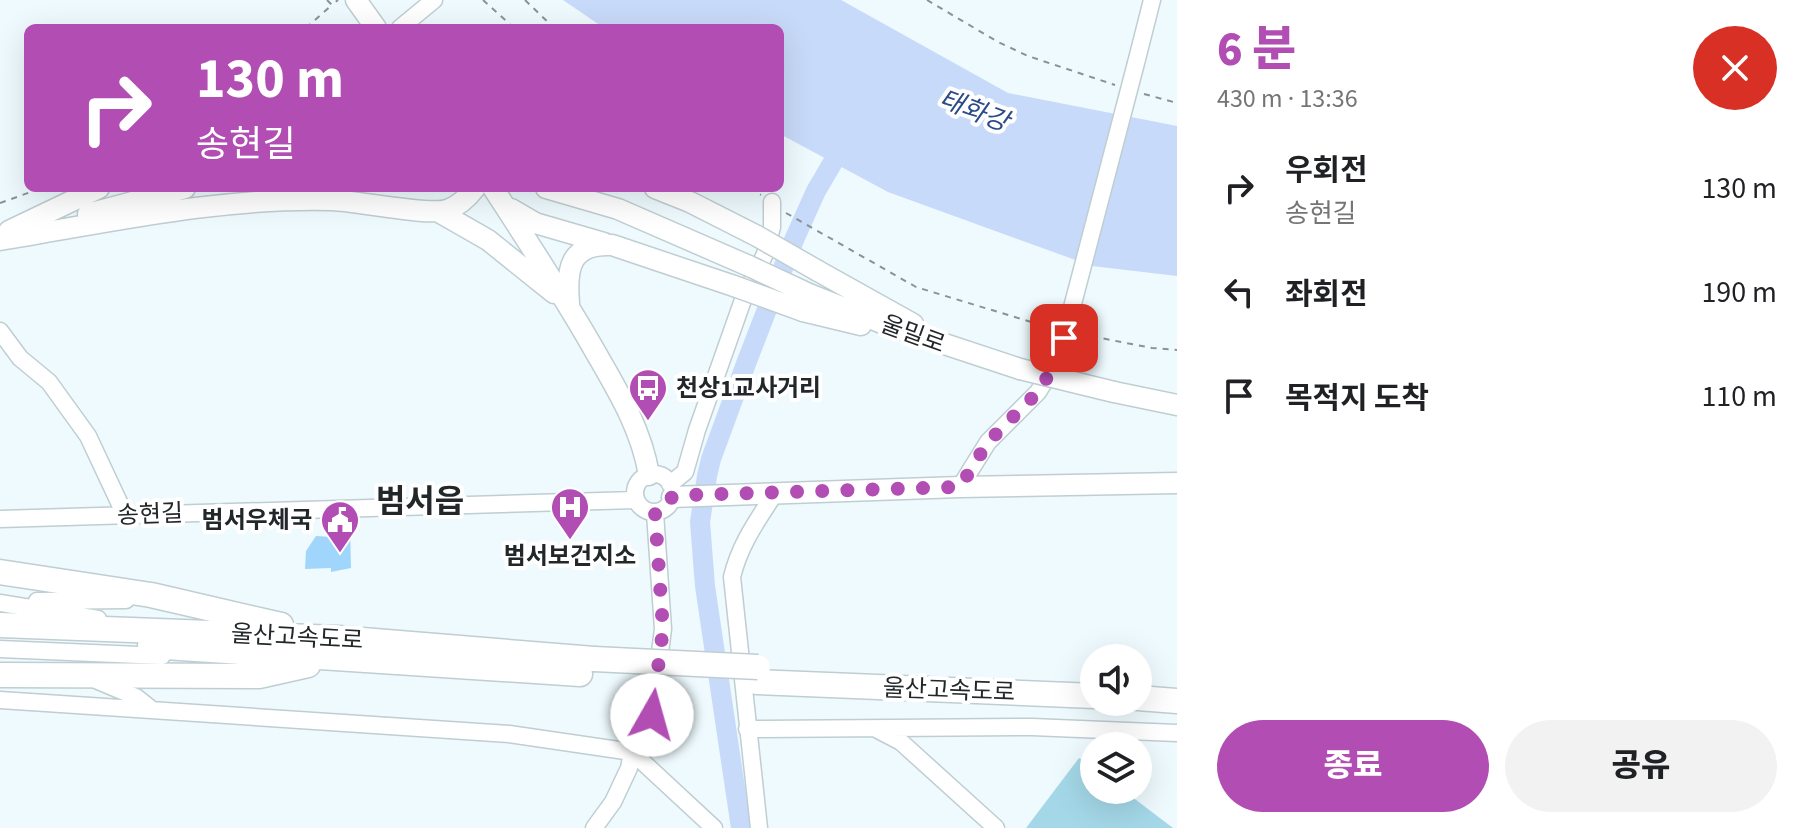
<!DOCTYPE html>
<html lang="ko">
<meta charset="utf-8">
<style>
body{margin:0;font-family:"Source Sans 3","Noto Sans KR",sans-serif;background:#f2f2f2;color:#202124;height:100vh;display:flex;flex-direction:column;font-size:30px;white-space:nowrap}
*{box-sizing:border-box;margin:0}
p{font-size:26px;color:#757577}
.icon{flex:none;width:44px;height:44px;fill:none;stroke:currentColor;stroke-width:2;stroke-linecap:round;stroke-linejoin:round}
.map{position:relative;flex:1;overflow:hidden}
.panel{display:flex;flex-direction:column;background:#fff;width:640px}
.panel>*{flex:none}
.guide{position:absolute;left:24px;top:24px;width:760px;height:168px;border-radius:12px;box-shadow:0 8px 32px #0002;background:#b14db3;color:#fff;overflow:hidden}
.fabs{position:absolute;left:1080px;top:644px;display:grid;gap:16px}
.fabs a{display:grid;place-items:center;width:72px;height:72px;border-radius:50%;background:#fff;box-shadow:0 8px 32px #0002;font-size:40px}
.pin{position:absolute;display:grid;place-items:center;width:68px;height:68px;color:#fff;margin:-34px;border-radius:16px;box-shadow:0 4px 12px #0006}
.me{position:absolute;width:88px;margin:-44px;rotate:7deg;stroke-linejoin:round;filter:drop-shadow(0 0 6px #0008)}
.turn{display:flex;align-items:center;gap:28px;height:168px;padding:0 40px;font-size:36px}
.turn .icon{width:104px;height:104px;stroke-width:2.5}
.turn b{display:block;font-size:56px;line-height:68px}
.round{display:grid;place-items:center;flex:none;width:84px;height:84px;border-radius:42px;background:#f2f2f2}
.head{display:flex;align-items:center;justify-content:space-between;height:136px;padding:0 40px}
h1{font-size:48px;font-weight:800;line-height:60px;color:#b14db3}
.cta{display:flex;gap:16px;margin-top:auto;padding:16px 40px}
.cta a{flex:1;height:92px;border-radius:48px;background:#b14db3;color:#fff;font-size:32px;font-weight:800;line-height:92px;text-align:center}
.cta a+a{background:#f2f2f2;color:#202124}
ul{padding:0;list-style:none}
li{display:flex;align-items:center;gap:24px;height:104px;padding:0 40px}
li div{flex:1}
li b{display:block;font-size:30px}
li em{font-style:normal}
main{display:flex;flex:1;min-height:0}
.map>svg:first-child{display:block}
</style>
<main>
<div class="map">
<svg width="1177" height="828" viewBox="0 0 1177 828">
<rect width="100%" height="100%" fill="#eefafe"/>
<path fill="#a4d8e8" d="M1079,758L1094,768V790H1123L1173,828H1026Z"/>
<path fill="#c8daf9" d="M563,0H841L1008,93L1177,126V276L1092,266L888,192L780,134V28H604Z"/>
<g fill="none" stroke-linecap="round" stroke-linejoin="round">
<path stroke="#c8daf9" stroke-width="20" d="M741,828L705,586L700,522L707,476L711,459L747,361L794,240L816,191L846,140"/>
</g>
<path fill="#a0d6fc" d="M350,524L351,568L331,572V568L305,569L306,551L316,536L333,537V526Z"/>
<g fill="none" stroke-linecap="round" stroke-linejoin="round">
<g stroke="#bfced2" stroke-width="19">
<path id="minor" d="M400,28L434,0
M1136,63L1152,0
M0,331L20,358L49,382L88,436L125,515
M635 493a19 19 0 1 1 38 0a19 19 0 1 1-38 0Z
M670,484L685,472L697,430L744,297L765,254L772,227V202
M960,487L988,442L1038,392L1056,363L1064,338
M0,519L635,500
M37,601L126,600
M0,603L98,619
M0,649L162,656
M98,681L136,697L151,709
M0,700L509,734L632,752L714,828
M747,729L1032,727L1177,733
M878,730L901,742L996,828
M594,828L613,802L629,768L632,752L652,715L663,629L655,513
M759,828L732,577C740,544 757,521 775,493"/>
</g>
<g stroke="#bfced2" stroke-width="23">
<path id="major" d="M356,0L376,28
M493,188C527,240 561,292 592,346C616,388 641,427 649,475
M546,188L618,209L749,266
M655,188L690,202L757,236
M511,209L535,223L604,243
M439,212L488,240L554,293
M88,214L185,188
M9,231L99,188
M0,240C110,222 220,197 332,200C358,201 428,216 447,210C459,206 468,197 475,188
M818,271L913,324
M809,294L887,325L1020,369
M569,303C566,268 570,243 612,245L734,286
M803,311L861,325
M1114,392L1177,405
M672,497L960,487L1177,483"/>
</g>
<g stroke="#bfced2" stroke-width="27">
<path id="highway" d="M0,572L151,595L281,625
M0,625L338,638L594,659
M150,646L580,674
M0,675L259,676L308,665
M757,682L1094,696
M1138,698L1177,701"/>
</g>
<path stroke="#899295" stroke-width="2" stroke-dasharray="6 6" stroke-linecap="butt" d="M327,0L332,5L338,0
M483,0L514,28
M525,0L554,28
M927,0L998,42L1028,56L1115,85
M306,28L332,5
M1144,94L1177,103
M750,188L761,195
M0,203L42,188
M786,213L916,287L1054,329
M1080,334L1152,348L1177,350"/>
<use href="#minor" stroke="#fff" stroke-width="16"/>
<use href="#major" stroke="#fff" stroke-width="20"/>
<use href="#highway" stroke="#fff" stroke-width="24"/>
<g stroke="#bfced2" stroke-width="19" stroke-linecap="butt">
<path id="minor-bridge" d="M1064,338L1136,63"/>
</g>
<g stroke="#bfced2" stroke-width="23" stroke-linecap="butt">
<path id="major-bridge" d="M757,236L818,271
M749,266L809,294
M734,286L803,311
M1020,369L1114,392"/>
</g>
<g stroke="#bfced2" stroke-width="27" stroke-linecap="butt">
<path id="highway-bridge" d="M594,659L758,667"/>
</g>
<use href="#minor-bridge" stroke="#fff" stroke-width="16"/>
<use href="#major-bridge" stroke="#fff" stroke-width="20"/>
<use href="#highway-bridge" stroke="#fff" stroke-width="24"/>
</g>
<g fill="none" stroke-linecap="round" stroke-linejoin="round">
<path stroke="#b14db3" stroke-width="14" stroke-dasharray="0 25.2" d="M652,715L663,629L655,513L666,508L672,497L687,495L960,487L988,442L1038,392L1056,363L1064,338"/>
</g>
<defs>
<g id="bus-pin" transform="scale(2)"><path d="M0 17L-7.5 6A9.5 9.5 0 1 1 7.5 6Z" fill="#b14db3" stroke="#fff"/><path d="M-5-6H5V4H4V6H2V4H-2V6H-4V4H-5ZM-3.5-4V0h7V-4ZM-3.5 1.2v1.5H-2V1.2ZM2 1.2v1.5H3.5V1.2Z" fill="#fff"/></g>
<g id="hospital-pin" transform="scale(2)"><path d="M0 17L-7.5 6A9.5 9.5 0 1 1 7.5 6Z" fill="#b14db3" stroke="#fff"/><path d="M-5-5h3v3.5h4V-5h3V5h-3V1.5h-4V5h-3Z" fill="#fff"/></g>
<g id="civic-pin" transform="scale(2)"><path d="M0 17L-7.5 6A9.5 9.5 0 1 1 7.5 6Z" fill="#b14db3" stroke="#fff"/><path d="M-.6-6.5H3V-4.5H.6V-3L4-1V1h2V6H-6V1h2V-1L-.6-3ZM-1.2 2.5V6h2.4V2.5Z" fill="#fff"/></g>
</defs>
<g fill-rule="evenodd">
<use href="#bus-pin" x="648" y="388"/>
<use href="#hospital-pin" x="570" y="507"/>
<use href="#civic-pin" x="340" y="520"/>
</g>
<g text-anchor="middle" stroke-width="8" stroke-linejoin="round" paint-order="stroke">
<g font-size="24" fill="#222729" stroke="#fff">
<text transform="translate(913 334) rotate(20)" y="8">울밀로</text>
<text transform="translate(150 514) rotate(-2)" y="8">송현길</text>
<text transform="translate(297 637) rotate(3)" y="8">울산고속도로</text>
<text transform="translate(949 690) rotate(2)" y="8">울산고속도로</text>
</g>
<g font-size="24" font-weight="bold" fill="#222729" stroke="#fff" text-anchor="start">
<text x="676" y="396">천상1교사거리</text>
<text x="312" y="528" text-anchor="end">범서우체국</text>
<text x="570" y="564" text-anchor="middle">범서보건지소</text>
</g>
<g font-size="26" font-style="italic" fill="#2a4b88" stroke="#fff">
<text transform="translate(974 110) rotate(21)" y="9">태화강</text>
</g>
<g font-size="32" font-weight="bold" fill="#222729" stroke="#fff">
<text x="420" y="512">범서읍</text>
</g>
</g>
</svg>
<div class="fabs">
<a><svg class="icon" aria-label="sound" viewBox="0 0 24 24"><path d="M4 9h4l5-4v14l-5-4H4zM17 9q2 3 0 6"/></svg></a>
<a><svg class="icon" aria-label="layers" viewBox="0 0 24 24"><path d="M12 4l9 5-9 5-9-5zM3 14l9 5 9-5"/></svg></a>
</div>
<div class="pin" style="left:1064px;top:338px;background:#d93025"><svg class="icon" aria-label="arrive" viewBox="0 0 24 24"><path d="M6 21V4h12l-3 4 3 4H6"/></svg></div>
<svg class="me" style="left:652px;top:715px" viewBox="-20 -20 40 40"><circle r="19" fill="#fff"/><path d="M0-13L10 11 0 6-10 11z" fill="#b14db3"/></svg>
<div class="guide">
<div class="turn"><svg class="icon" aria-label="right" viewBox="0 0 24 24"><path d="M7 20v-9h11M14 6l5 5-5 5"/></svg><div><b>130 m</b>송현길</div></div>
</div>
</div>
<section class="panel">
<div class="head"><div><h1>6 분</h1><p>430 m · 13:36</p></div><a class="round" style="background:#d93025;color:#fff"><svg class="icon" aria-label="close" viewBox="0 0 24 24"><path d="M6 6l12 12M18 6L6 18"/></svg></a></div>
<ul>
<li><svg class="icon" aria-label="right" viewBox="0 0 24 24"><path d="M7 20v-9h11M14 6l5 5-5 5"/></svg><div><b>우회전</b><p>송현길</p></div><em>130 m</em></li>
<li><svg class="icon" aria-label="left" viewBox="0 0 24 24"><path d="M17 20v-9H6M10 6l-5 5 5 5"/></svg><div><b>좌회전</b></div><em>190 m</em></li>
<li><svg class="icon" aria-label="arrive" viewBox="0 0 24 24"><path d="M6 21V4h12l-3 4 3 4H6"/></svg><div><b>목적지 도착</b></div><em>110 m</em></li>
</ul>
<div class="cta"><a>종료</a><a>공유</a></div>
</section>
</main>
